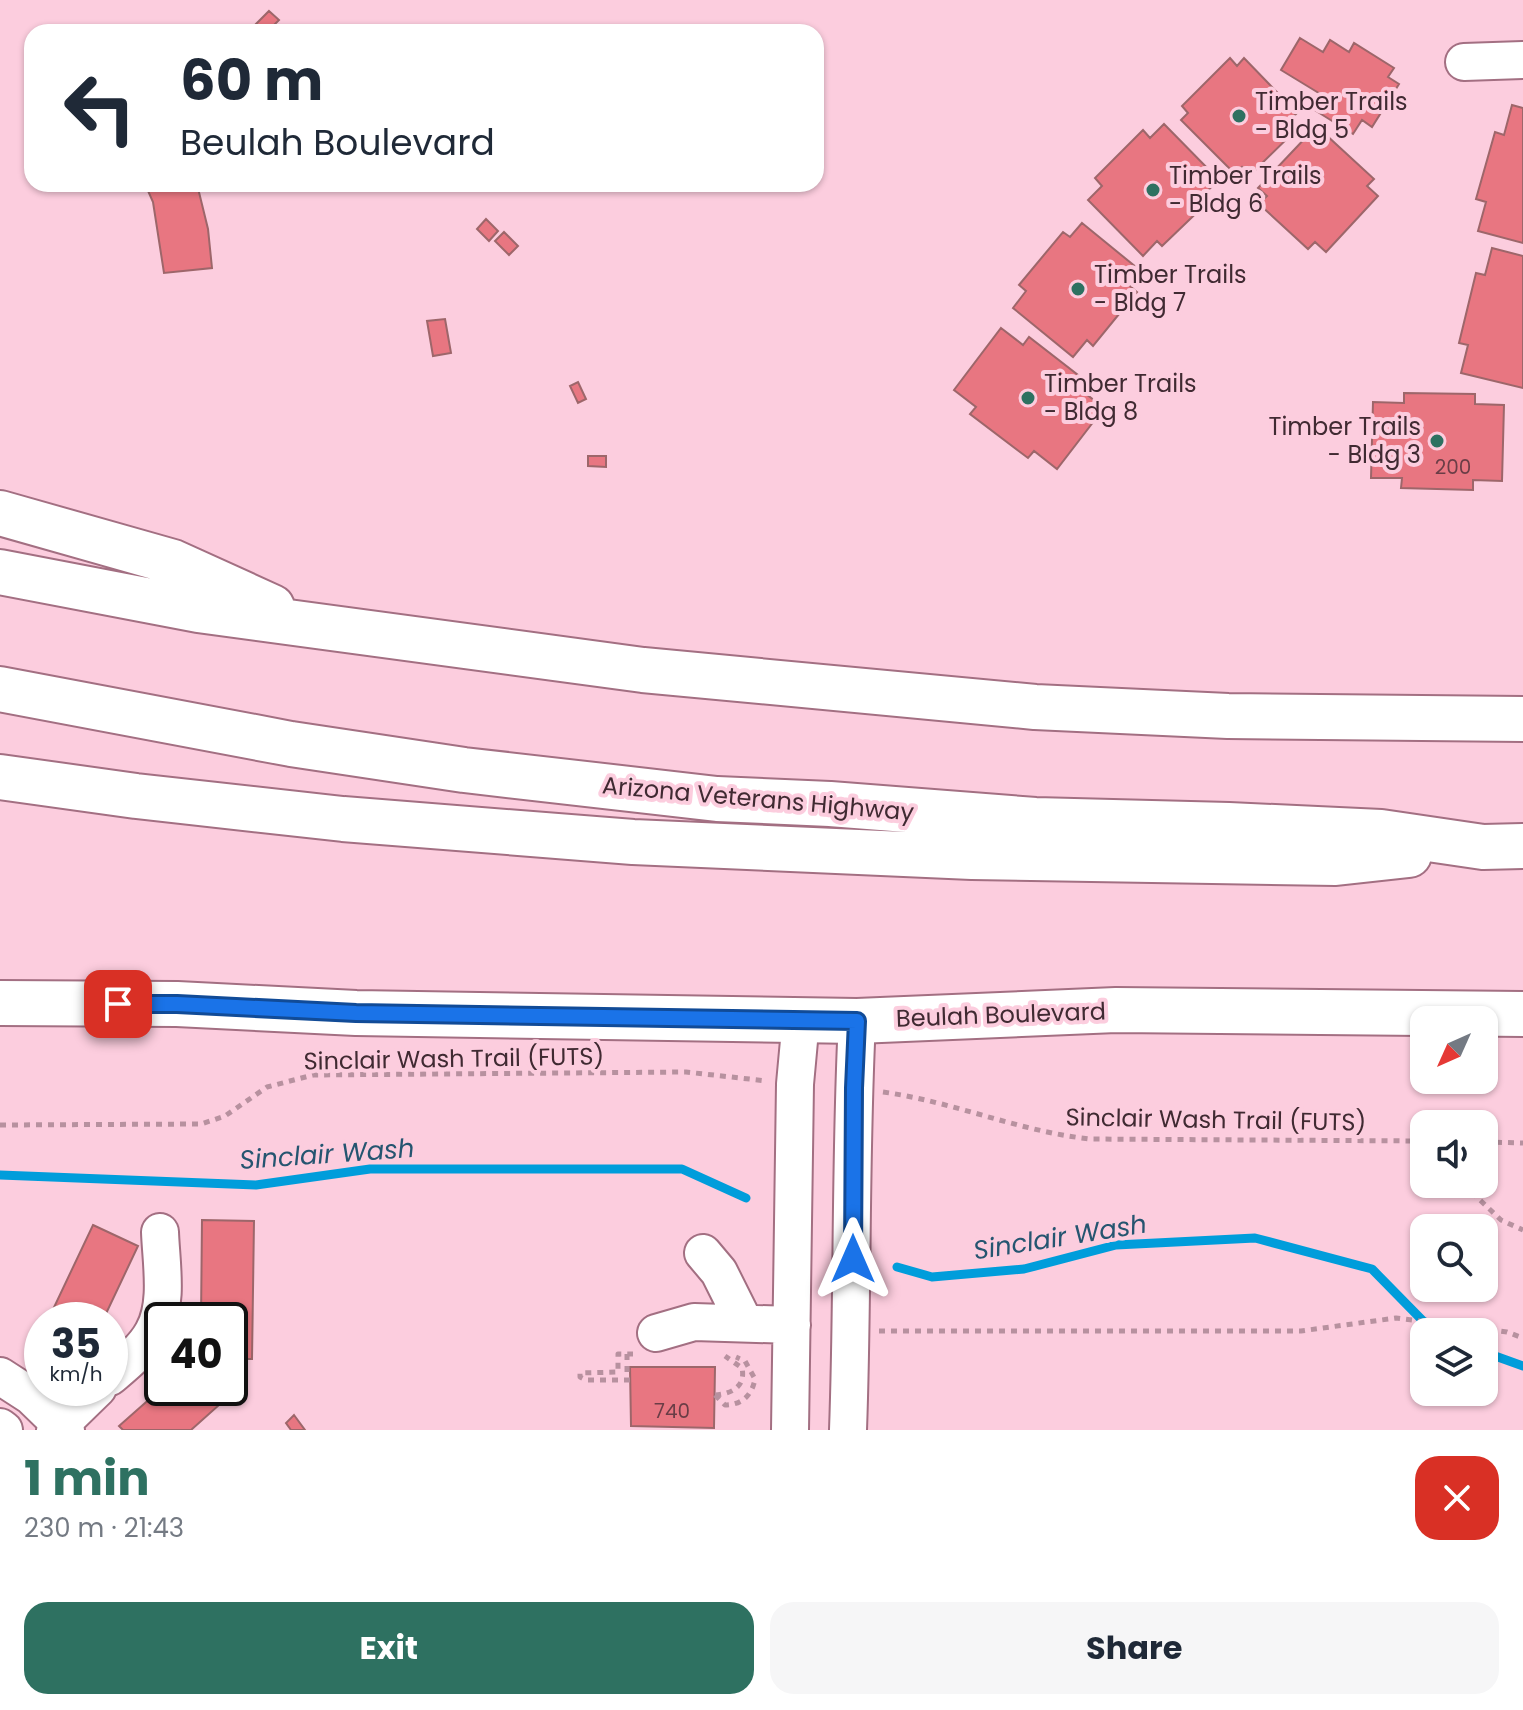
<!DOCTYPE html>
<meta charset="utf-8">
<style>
body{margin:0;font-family:Poppins,sans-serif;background:#f6f6f7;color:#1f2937;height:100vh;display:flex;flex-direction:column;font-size:30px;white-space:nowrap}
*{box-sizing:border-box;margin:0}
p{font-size:26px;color:#747a83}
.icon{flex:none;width:44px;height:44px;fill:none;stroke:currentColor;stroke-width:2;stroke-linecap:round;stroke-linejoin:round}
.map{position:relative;height:1430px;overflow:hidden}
.panel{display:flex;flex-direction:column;background:#fff;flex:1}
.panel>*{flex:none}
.guide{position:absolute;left:24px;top:24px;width:800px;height:168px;border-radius:24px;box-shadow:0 2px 6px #0004;background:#fff;color:#1f2937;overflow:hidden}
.needle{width:52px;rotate:225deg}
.tools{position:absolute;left:1410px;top:1006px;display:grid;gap:16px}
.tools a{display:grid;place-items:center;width:88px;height:88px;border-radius:16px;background:#fff;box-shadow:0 2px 6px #0004;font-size:40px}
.speed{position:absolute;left:24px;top:1302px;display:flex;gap:16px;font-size:40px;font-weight:700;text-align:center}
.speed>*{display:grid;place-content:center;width:104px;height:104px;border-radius:50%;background:#fff;box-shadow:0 2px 6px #0004;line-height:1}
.speed small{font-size:20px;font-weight:400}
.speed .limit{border:4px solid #111;border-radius:12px;background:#fff;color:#111}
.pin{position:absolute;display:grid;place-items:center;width:68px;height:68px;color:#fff;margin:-34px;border-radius:16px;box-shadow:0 4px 12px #0006}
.me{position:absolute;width:88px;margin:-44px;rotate:0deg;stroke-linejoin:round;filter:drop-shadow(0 0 6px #0008)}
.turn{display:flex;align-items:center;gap:28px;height:168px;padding:0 24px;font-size:36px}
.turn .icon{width:104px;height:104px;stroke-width:2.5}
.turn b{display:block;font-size:56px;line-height:68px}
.round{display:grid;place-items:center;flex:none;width:84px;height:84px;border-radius:24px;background:#f6f6f7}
.summary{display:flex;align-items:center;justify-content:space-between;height:136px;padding:0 24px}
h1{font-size:48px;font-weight:700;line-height:60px;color:#2e7161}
.action{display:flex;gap:16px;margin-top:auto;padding:16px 24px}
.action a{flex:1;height:92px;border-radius:24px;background:#2e7161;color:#fff;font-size:32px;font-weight:700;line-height:92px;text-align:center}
.action a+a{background:#f6f6f7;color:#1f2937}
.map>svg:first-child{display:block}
</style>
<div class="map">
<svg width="1523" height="1430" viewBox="0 0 1523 1430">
<rect width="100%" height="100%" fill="#fccdde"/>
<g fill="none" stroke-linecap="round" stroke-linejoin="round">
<path stroke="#009ddb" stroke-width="9" d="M0,1175L256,1185L370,1169H682L746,1198
M897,1267L932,1277L1024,1269L1116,1245L1255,1238L1372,1269L1423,1321L1444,1332
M1484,1352L1523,1366"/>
</g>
<path fill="#e87681" stroke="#9d666a" stroke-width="2" d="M269,11L279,20L267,32H261L254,26Z
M1300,38L1323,52L1330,40L1349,52L1354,43L1394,68L1388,77L1399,84L1372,127L1362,120L1353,134L1313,109L1322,95L1281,70Z
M1230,58L1237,66L1244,58L1297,113L1290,120L1298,128L1250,175L1242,167L1235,174L1181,120L1188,113L1182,106Z
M1512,105L1523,108V243L1478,231L1486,202L1476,199L1495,132L1504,135Z
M1164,124L1219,180L1205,193L1211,199L1162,246L1157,241L1143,256L1088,200L1102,186L1095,178L1143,130L1150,138Z
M1310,133L1318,141L1325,134L1374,179L1367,186L1378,196L1326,252L1315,242L1308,249L1259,204L1267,196L1258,188Z
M145,184H197L208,229L212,268L164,273L153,202Z
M486,219L498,231L489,241L477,229Z
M1082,223L1142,272L1130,286L1137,292L1093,346L1087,340L1073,357L1013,308L1026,291L1019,285L1063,232L1070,237Z
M504,232L518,246L509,255L495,241Z
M1492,248L1523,256V388L1461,373L1468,345L1459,343L1476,273L1485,275Z
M445,319L451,353L433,356L427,321Z
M1001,328L1023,345L1029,337L1087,382L1081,390L1104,408L1057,469L1034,451L1028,458L970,414L976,407L954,390Z
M578,382L586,399L578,403L570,386Z
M1404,393L1475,394V404L1504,405L1502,481L1473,480V490L1401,488L1402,478H1371L1373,402L1404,403Z
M588,456H606V467L588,466Z
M202,1220L254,1221L252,1359H230V1320H201Z
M93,1225L138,1246L103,1320H48Z
M630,1367H715L714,1428L631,1426Z
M162,1388H221L228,1397L191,1430H123L119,1426Z
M294,1415L305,1430H291L286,1423Z"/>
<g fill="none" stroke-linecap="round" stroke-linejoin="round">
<g stroke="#a36f82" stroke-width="40">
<path id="minor" d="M1464,62L1523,60
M703,1253L719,1272L744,1322
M656,1333L694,1322L792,1325
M0,1376L31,1396L66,1430
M110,1377C125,1364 144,1349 153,1332C169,1304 161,1262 160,1232
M0,1427L4,1430
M55,1430L98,1388
M790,1430L795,1084L801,1019
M848,1430C853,1294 850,1157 857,1021"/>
</g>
<g stroke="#a36f82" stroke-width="48">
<path id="major" d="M0,1003L177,1004L356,1013L857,1021L1116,1010L1523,1014"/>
</g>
<g stroke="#a36f82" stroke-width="48">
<path id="highway" d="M0,513L173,562L272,607
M0,572L198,610L643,670L1035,707L1228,716L1523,719
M0,689L291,744L464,770L717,799L830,804L1035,820L1229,825L1381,832L1483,847L1523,846
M0,777L136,796L343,819L633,842L972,857L1336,863L1409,855"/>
</g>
<path stroke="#b7919f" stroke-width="5" stroke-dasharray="6 6" stroke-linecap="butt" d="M883,1092C955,1102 1017,1131 1090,1139L1424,1141
M0,1125L201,1124L225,1116L267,1087L313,1075L686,1072L767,1081
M1484,1142L1523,1143
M1463,1184L1501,1220L1523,1230
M879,1331H1301L1396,1318L1507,1332L1523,1338
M627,1354V1380
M630,1380H586L580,1377V1373L618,1372V1354H633
M715,1395L725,1405C742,1405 752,1395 755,1379L745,1361L736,1357
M715,1395C731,1394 746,1387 742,1368L725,1356"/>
<use href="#minor" stroke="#fff" stroke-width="36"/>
<use href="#major" stroke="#fff" stroke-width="44"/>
<use href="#highway" stroke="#fff" stroke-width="44"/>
</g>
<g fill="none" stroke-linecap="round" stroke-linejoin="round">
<g stroke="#114b97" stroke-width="20">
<path id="route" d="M118,1004H177L356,1013L857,1021L854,1088L853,1259"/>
</g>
<use href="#route" stroke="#1a73e8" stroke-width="14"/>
</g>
<g fill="#2e7161" stroke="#fccdde" stroke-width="3">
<circle cx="1239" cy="116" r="8"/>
<circle cx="1153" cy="190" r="8"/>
<circle cx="1078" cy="289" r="8"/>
<circle cx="1028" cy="398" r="8"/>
<circle cx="1437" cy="441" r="8"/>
</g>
<g text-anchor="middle" stroke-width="8" stroke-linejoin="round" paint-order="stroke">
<g font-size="20" fill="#6a3d46">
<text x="1453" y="474">200</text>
<text x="672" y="1418">740</text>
</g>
<g font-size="24" fill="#402a32" stroke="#fccdde" text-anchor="start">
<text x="1255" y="110">Timber Trails<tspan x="1255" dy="28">- Bldg 5</tspan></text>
<text x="1169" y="184">Timber Trails<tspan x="1169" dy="28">- Bldg 6</tspan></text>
<text x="1094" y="283">Timber Trails<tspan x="1094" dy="28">- Bldg 7</tspan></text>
<text x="1044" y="392">Timber Trails<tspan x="1044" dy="28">- Bldg 8</tspan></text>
<text x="1421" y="435" text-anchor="end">Timber Trails<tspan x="1421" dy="28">- Bldg 3</tspan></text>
</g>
<g font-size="24" fill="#402a32" stroke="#fccdde">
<text transform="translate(758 799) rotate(5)" y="8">Arizona Veterans Highway</text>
<text transform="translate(1001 1015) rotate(-2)" y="8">Beulah Boulevard</text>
<text transform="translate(454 1059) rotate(-1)" y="8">Sinclair Wash Trail (FUTS)</text>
<text transform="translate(1216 1120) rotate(1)" y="8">Sinclair Wash Trail (FUTS)</text>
</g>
<g font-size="26" font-style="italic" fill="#255570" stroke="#fccdde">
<text transform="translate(327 1154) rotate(-4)" y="9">Sinclair Wash</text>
<text transform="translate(1060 1237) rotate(-9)" y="9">Sinclair Wash</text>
</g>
</g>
</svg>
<div class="tools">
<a><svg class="needle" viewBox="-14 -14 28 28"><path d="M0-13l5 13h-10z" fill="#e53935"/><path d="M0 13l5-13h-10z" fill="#747a83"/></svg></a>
<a><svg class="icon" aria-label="sound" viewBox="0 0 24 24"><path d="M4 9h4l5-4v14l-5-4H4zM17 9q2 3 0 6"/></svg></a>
<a><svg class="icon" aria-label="search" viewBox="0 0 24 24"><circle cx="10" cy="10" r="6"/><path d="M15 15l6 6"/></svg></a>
<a><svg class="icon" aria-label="layers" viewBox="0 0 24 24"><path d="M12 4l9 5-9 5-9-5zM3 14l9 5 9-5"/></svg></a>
</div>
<div class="speed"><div>35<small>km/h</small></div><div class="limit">40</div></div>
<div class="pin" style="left:118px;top:1004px;background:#d93025"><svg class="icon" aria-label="arrive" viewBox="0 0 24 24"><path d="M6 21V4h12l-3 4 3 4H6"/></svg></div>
<svg class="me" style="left:853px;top:1259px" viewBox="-20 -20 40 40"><path d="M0-17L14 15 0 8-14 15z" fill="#1a73e8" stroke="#fff" stroke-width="4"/></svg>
<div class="guide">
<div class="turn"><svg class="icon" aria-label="left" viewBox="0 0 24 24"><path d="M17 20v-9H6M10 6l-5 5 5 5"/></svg><div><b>60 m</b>Beulah Boulevard</div></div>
</div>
</div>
<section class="panel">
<div class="summary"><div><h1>1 min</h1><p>230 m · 21:43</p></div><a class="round" style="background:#d93025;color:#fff"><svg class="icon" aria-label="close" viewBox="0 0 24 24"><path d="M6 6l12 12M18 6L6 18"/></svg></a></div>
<div class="action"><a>Exit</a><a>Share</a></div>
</section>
